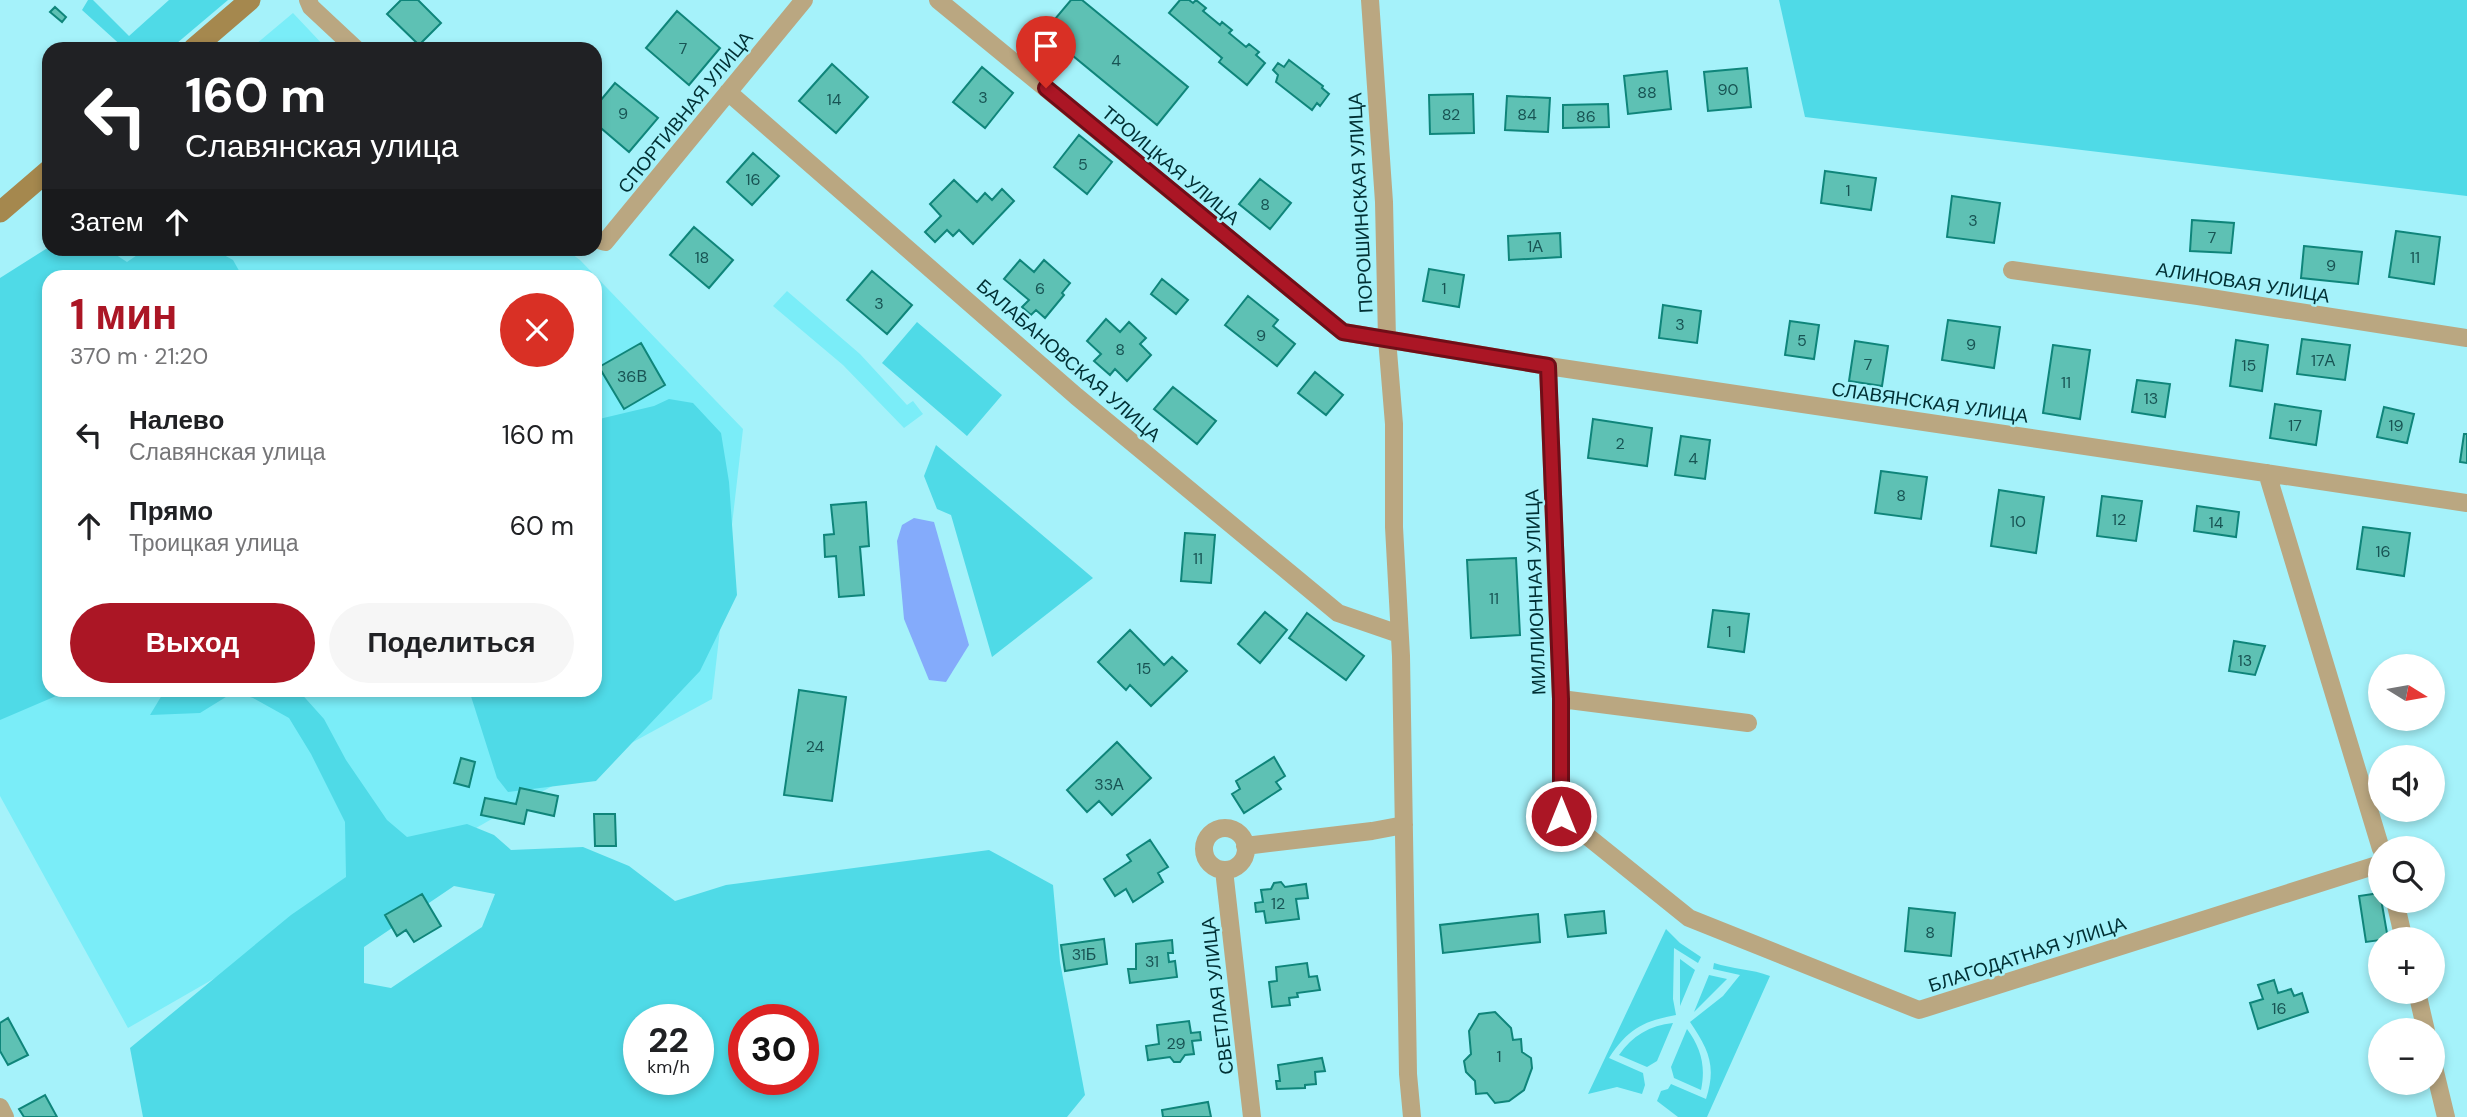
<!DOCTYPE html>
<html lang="ru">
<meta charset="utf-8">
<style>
body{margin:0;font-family:"DM Sans",sans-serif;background:#f6f6f6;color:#202124;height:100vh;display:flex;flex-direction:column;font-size:26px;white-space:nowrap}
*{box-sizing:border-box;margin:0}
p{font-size:23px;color:#757577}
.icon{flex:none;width:38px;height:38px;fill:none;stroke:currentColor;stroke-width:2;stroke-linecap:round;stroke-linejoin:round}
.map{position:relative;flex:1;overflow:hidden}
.sheet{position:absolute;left:42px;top:270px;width:560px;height:427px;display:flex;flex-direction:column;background:#fff;border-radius:21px;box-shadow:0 4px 10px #0003}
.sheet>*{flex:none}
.hud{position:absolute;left:42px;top:42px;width:560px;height:214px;border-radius:21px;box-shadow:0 4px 10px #0003;background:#202124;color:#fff;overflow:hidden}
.needle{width:46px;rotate:101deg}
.controls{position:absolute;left:2368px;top:654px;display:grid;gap:14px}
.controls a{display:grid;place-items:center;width:77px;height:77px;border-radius:50%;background:#fff;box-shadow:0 4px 10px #0003;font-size:35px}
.speed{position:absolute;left:623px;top:1004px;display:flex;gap:14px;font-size:35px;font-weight:700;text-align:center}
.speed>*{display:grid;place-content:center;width:91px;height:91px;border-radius:50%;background:#fff;box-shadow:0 4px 10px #0003;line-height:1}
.speed small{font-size:18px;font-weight:400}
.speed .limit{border:10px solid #d22;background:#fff;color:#111}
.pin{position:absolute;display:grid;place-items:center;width:60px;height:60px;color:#fff;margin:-72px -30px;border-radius:50% 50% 50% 0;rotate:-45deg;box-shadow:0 0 7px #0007}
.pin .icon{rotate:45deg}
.me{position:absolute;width:77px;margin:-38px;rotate:0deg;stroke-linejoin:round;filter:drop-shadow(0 0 5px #0008)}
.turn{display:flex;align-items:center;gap:24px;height:147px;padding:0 28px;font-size:32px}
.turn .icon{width:91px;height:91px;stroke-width:2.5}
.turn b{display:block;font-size:49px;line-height:60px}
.then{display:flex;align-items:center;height:66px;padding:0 28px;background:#0003;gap:14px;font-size:26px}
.round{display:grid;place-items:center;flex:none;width:74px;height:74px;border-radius:37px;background:#f6f6f6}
.summary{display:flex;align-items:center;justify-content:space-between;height:119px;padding:0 28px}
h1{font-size:42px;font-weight:700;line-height:52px;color:#ab1625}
.action{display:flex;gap:14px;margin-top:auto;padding:14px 28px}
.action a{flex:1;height:80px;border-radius:42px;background:#ab1625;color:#fff;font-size:28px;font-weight:700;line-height:80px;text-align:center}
.action a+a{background:#f6f6f6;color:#202124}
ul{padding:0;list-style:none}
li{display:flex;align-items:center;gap:21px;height:91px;padding:0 28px}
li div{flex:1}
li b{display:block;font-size:26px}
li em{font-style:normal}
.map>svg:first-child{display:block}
</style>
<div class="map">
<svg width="2467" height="1117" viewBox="0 0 2467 1117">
<rect width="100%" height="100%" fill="#a5f2fa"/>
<path fill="#7aedf8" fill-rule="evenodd" d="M293,13L327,49H250Z
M68,249H565L580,260L743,429L712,699L490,820L128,1028L0,796V308ZM49,276H595V690H49Z
M787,291L860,354L907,405L913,401L923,414L904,428L843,365L773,306Z"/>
<path fill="#4fdae7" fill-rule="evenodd" d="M88,0H93L129,36L169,0H228L170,49H125L82,10Z
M1779,0H2467V196L1805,117Z
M49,247L107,249L127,262L146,249H213L233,260L242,276H49V690H70L0,720V278Z
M917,322L1002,395L967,436L882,363Z
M669,399L693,403L721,433L729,482L737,595L700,671L596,781L508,792L497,778L469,690H595V420L654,406Z
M936,445L1093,578L992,657L951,515L937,509L924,476Z
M165,690H298L324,719L346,760L387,820L407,837L467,824L494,835L511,850L583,847L629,866L675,901L726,885L989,850L1053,885L1060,962L1085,1095L1067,1117H143L130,1048L291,915L346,877L345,822L311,754L289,718L253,698L234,692L200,713L150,715ZM454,886L495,894L482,927L391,988L364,983V947ZM639,1020H698V1080H639ZM744,1020H803V1080H744Z
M1666,929L1680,943L1701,957L1698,963L1674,948L1673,999L1676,1015C1643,1021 1628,1029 1609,1058L1643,1073L1645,1085L1642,1094L1617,1087L1588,1094Z
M1680,959L1695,970L1680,1006Z
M1714,963C1732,969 1752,969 1770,976L1707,1117H1678L1657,1101L1661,1091L1668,1089L1671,1084L1706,1099C1717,1065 1708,1049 1690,1022L1723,996L1740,975L1713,969Z
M1709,975L1727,979L1694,1012Z
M1673,1023L1657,1061L1647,1067L1619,1055C1632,1036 1650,1025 1673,1023Z
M1687,1029C1701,1048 1706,1066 1701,1090L1674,1078L1671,1067Z"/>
<path fill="#84abfb" d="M914,518L934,522L969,645L946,682L929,680L904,619L897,541L902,525Z"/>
<path fill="#5ec1b4" stroke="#0f857a" stroke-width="2" d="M401,0H418L441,23L419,45L387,14Z
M1071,0H1082L1188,87L1157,125L1044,32Z
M1180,0H1189L1193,3L1196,0L1206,8L1203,11L1220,25L1222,22L1232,30L1229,33L1246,47L1249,44L1259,52L1256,55L1265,63L1247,85L1219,62L1222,58L1169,13Z
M55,7L66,17L62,22L50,12Z
M677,11L720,48L689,85L646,48Z
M1289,60L1323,86L1322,88L1329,94L1320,106L1317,103L1312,110L1276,82L1278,75L1273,70L1278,63L1284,67Z
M832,64L868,97L836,133L799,101Z
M982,67L1013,93L985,128L953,102Z
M1747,68L1751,107L1708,111L1704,72Z
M1667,71L1671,109L1628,114L1624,76Z
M615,83L658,118L629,152L595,123V107Z
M1473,94L1474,133L1430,134L1429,95Z
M1507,96L1550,98L1548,132L1505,130Z
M1608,104L1609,127L1563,128V105Z
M1079,135L1112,162L1087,194L1054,167Z
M753,153L779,176L752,205L727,182Z
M1825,171L1876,178L1871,210L1821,203Z
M1260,179L1291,203L1270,229L1239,204Z
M954,180L977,202L985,193L992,200L1002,189L1014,201L973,244L959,230L953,236L947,230L935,242L925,232L941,216L930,204Z
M1952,196L2000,203L1994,243L1947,237Z
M2192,220L2234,223L2231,253L2190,251Z
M694,227L733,260L709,288L670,255Z
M2396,231L2440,237L2434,284L2389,277Z
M1560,233L1561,257L1509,260L1508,236Z
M2304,246L2362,252L2358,284L2301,278Z
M1020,260L1034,272L1044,260L1070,283L1062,293L1064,295L1045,318L1036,310L1031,315L1022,307L1029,300L1004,279Z
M1429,269L1464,275L1459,307L1423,301Z
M872,271L912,305L887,334L847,300Z
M1162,279L1188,300L1176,314L1151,294Z
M1248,296L1278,320L1273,326L1295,344L1277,366L1225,325Z
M1663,305L1701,311L1697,343L1659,338Z
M1106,319L1120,332L1129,322L1146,338L1140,344L1151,355L1127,381L1115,369L1110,375L1094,361L1101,354L1087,341Z
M1948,320L2000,327L1994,368L1942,360Z
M1790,321L1819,325L1814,359L1785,355Z
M2302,339L2350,345L2345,380L2297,374Z
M2236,340L2268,345L2262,391L2230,386Z
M1855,341L1888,346L1882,386L1849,381Z
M641,343L665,385L624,409L599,367Z
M2053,345L2090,350L2080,419L2043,413Z
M1315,372L1343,395L1326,415L1298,393Z
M2137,380L2170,384L2165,417L2132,412Z
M1173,387L1216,421L1197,444L1154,409Z
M2275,404L2321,411L2316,445L2270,438Z
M2384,407L2414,414L2407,443L2377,437Z
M1593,419L1652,428L1647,466L1588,458Z
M2464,434H2467V463L2460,462Z
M1681,436L1710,440L1705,479L1675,475Z
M1881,471L1927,477L1921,519L1875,513Z
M1999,490L2044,497L2036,553L1991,546Z
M2102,496L2142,501L2136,541L2097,536Z
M866,502L869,546L860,547L864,595L839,597L836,556L825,557L824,535L834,534L831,505Z
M2197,506L2239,512L2236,537L2194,531Z
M2363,527L2410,533L2404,576L2357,569Z
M1185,533L1215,535L1211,583L1181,581Z
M1516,558L1520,635L1471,638L1467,560Z
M1713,610L1749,614L1744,652L1708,647Z
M1265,612L1287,630L1260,663L1238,644Z
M1307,613L1364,656L1346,680L1289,638Z
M1130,630L1164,665L1172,657L1187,671L1151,706L1130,685L1126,690L1098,662Z
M2234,641L2265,646L2255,675L2229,671Z
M799,690L846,697L832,801L784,795Z
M1117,742L1151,778L1112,815L1099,801L1087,812L1067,790Z
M1274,757L1285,776L1276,782L1281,789L1244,813L1232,794L1240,789L1236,781Z
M461,758L475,762L469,787L454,783Z
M520,788L558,796L554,816L527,810L524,824L481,815L485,798L516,804Z
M594,814H615L616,846H595Z
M1150,840L1168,867L1158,873L1163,882L1133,902L1126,889L1115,896L1104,879L1131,861L1127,855Z
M1281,882L1285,887L1306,884L1308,898L1296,899L1299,919L1266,923L1264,911L1256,912L1255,903L1263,902L1261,890L1271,889L1274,883Z
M2380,893L2388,939L2366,942L2359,896Z
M422,894L441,926L414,942L406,930L397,936L385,915Z
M1909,908L1955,913L1951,956L1905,951Z
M1604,911L1606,933L1568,937L1565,915Z
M1538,914L1540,942L1443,953L1440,925Z
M1104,939L1107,964L1065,971L1061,945Z
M1172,940L1173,953H1168L1169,962L1175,961L1177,977L1130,983L1128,969H1136V944Z
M1307,963L1309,977L1317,976L1320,990L1297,993L1298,997L1289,998L1290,1005L1272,1007L1269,982L1277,981L1276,967Z
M2274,980L2278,993L2291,989L2294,996L2302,993L2308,1012L2258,1029L2250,1003L2263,999L2258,985Z
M1495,1012L1511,1028L1513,1040L1521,1039L1522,1052L1531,1058L1532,1068L1524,1090L1509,1101L1495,1103L1487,1093L1476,1094L1475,1081L1466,1072L1464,1061L1471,1054L1469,1031L1479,1014Z
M8,1018L28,1055L8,1065L0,1051V1023Z
M1189,1021L1191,1033L1200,1032L1201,1040L1192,1041L1194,1054L1185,1055L1180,1062H1174L1170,1057L1148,1060L1146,1046L1159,1044L1157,1025Z
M1322,1058L1325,1071L1315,1072L1316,1084L1305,1085V1088L1277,1089L1276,1081H1280L1278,1065Z
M45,1095L57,1117H24L19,1109Z
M1208,1102L1211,1117H1163L1162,1110Z"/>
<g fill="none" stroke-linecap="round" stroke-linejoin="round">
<path stroke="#baa781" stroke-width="18" d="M308,0L311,7L356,49
M938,0L1343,332L1548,366L2467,503
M1370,0L1384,202L1387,339L1394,424V527L1401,656L1408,1074L1412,1117
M728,92L1076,396L1338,613L1399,634
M595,239L605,242L804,0
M2012,270L2198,296L2467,338
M1548,366L1561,699V815L1689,918L1919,1010L2380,864
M2267,473L2381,849
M1561,699L1748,723
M1204 849a21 21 0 1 1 42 0a21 21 0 1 1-42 0Z
M1245,846L1372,831L1404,825
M1224,870L1252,1117
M2395,901L2404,940
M2417,992L2426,1031
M2432,1059L2446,1117
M0,1107L5,1117"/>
<path stroke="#a5884e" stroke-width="21" d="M193,49L250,0
M0,212L49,170"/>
</g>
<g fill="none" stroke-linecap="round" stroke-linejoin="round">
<g stroke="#6f0e18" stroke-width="18">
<path id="route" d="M1046,88L1343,332L1548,366L1561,699V816"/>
</g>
<use href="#route" stroke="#ab1625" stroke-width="12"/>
</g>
<g text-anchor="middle" stroke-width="5" stroke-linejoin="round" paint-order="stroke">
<g font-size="16" fill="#185454">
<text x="683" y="54">7</text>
<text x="1116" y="66">4</text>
<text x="1728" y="95">90</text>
<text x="1647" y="98">88</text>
<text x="983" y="103">3</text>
<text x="834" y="105">14</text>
<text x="623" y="119">9</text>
<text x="1451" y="120">82</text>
<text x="1527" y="120">84</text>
<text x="1586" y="122">86</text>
<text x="1083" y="170">5</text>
<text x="753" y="185">16</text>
<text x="1848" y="196">1</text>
<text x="1265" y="210">8</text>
<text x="1973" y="226">3</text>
<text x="2212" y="243">7</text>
<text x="1535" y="252">1А</text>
<text x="702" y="263">18</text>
<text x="2415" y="263">11</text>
<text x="2331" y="271">9</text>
<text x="1040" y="294">6</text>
<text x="1444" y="294">1</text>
<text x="879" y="309">3</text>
<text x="1680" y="330">3</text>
<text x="1261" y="341">9</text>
<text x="1802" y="346">5</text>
<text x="1971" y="350">9</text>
<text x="1120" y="355">8</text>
<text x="2323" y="366">17А</text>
<text x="1868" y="370">7</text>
<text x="2249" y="371">15</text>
<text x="632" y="382">36В</text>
<text x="2066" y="388">11</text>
<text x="2151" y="404">13</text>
<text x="2295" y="431">17</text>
<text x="2396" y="431">19</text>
<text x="1620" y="449">2</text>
<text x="1693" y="464">4</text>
<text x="1901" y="501">8</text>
<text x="2119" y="525">12</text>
<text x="2018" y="527">10</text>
<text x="2216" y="528">14</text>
<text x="2383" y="557">16</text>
<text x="1198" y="564">11</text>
<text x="1494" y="604">11</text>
<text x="1729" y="637">1</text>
<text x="2245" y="666">13</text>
<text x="1144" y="674">15</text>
<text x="815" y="752">24</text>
<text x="1109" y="790">33А</text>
<text x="1278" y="909">12</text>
<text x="1930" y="938">8</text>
<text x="1084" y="960">31Б</text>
<text x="1152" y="967">31</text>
<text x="2279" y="1014">16</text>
<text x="1176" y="1049">29</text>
<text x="1499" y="1062">1</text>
</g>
<g font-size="19" fill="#003034" stroke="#a5f2fa">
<text transform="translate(685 112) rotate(-51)" y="7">СПОРТИВНАЯ УЛИЦА</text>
<text transform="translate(1171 165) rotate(40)" y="7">ТРОИЦКАЯ УЛИЦА</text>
<text transform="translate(1360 203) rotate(-93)" y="7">ПОРОШИНСКАЯ УЛИЦА</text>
<text transform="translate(2243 282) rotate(9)" y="7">АЛИНОВАЯ УЛИЦА</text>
<text transform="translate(1069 360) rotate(41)" y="7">БАЛАБАНОВСКАЯ УЛИЦА</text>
<text transform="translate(1930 402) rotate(8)" y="7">СЛАВЯНСКАЯ УЛИЦА</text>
<text transform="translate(1535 592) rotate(-92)" y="7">МИЛЛИОННАЯ УЛИЦА</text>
<text transform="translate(2027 954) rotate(-18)" y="7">БЛАГОДАТНАЯ УЛИЦА</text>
<text transform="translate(1217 996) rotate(-97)" y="7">СВЕТЛАЯ УЛИЦА</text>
</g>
</g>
</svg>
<div class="controls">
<a><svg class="needle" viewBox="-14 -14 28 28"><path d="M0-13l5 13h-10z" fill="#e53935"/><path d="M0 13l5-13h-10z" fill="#757577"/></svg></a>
<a><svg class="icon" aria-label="sound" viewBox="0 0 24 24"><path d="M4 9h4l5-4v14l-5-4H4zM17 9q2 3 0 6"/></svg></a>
<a><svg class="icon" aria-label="search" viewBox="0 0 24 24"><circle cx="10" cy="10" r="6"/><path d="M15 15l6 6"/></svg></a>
<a>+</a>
<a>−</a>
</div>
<div class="speed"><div>22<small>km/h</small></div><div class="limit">30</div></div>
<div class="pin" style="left:1046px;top:88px;background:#d93025"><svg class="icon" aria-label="arrive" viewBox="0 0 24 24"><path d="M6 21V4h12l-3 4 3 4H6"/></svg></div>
<svg class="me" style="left:1561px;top:816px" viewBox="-20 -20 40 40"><circle r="17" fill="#ab1625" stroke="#fff" stroke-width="3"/><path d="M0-11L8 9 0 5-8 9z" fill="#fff"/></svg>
<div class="hud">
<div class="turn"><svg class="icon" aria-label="left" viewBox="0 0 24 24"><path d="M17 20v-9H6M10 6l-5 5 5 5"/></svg><div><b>160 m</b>Славянская улица</div></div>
<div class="then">Затем<svg class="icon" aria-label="ahead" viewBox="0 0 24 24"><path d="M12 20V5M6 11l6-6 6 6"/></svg></div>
</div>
<section class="sheet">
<div class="summary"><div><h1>1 мин</h1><p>370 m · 21:20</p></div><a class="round" style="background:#d93025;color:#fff"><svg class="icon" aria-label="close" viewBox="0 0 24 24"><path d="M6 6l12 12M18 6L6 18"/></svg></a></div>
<ul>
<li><svg class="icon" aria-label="left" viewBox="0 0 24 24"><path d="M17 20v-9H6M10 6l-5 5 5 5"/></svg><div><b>Налево</b><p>Славянская улица</p></div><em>160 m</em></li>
<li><svg class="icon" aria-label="ahead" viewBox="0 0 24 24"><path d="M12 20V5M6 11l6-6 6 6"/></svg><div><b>Прямо</b><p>Троицкая улица</p></div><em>60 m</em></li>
</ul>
<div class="action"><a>Выход</a><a>Поделиться</a></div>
</section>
</div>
